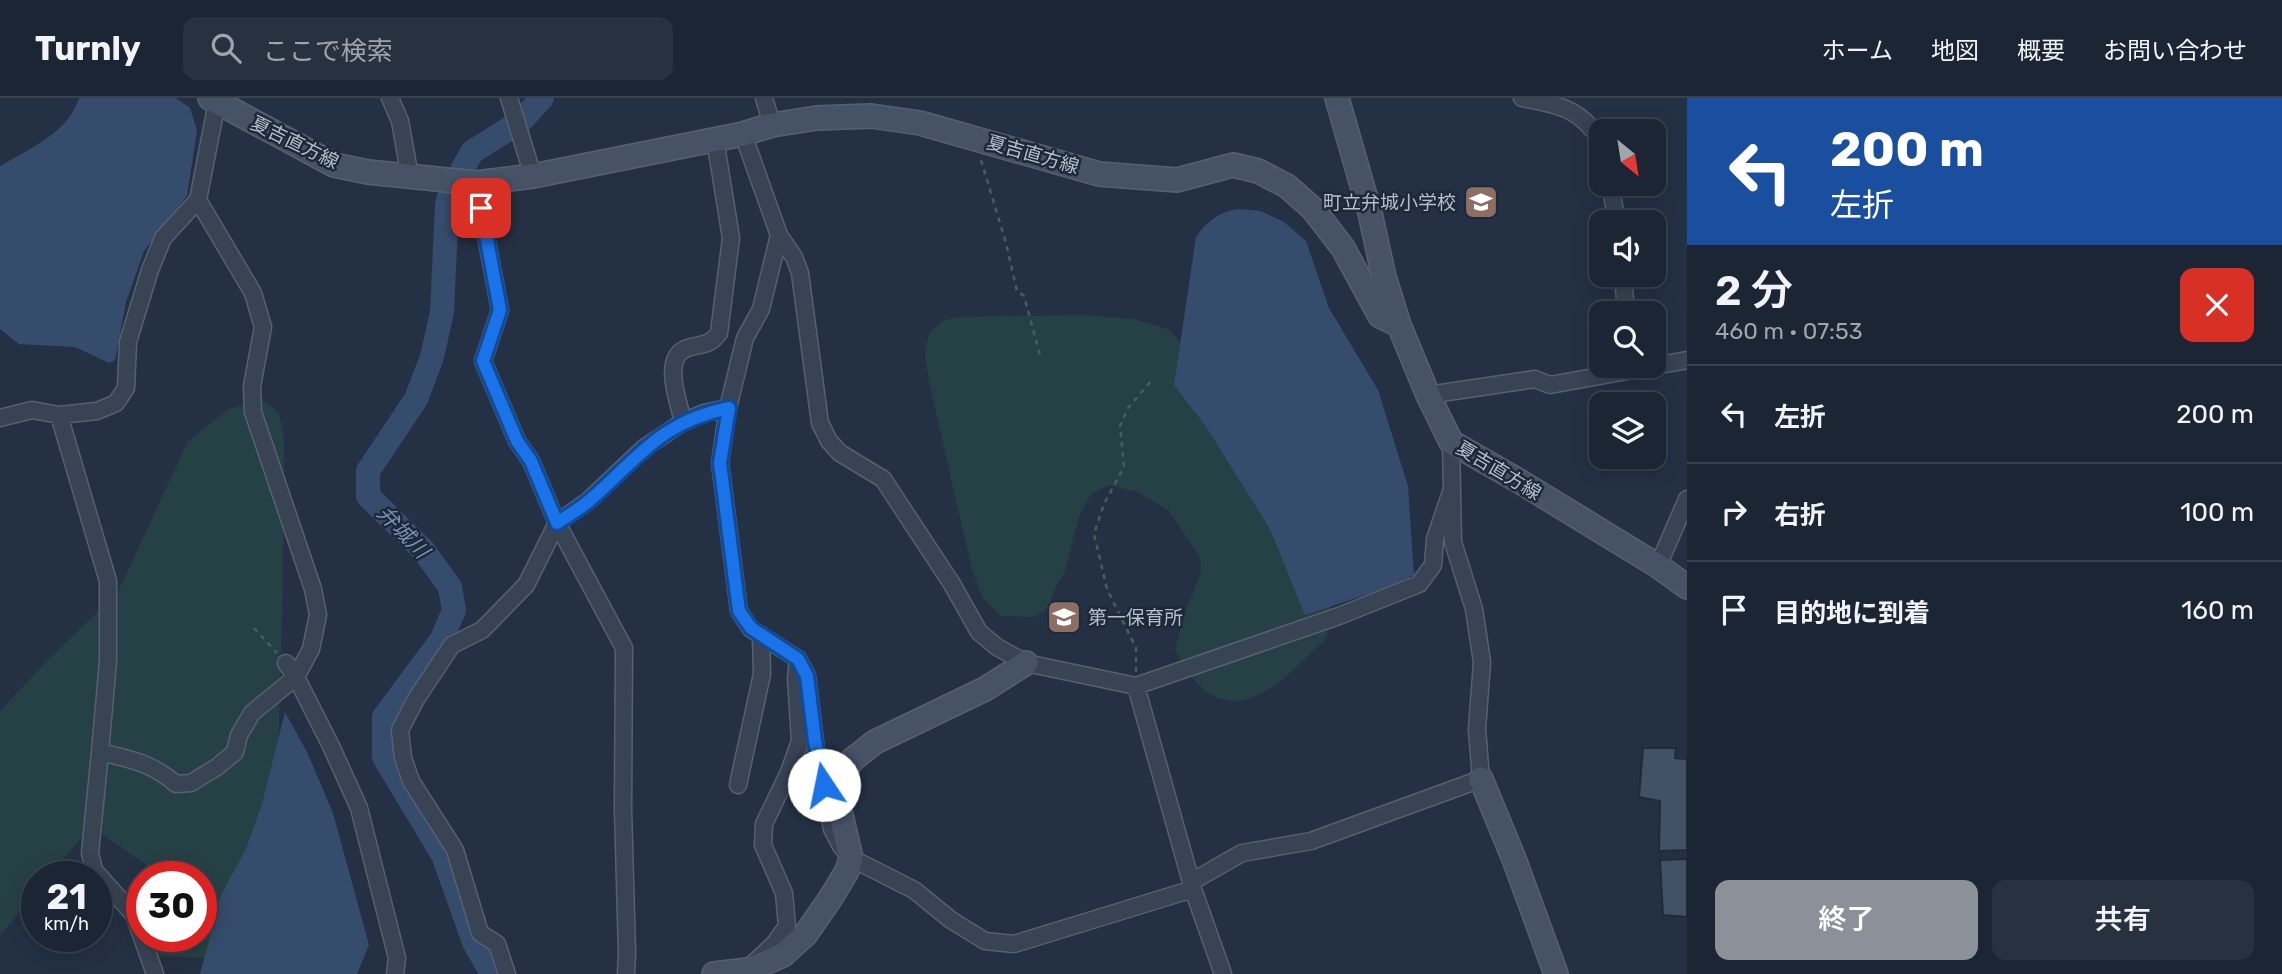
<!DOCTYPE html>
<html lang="ja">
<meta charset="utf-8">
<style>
body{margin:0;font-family:Rubik,"Noto Sans JP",sans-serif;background:#28313f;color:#f1f3f6;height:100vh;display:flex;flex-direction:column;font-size:26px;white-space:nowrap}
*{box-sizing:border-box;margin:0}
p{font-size:23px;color:#a0a5ac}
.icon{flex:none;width:38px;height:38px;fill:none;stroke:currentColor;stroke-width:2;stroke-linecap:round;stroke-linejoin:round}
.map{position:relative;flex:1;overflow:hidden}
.drawer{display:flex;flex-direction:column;background:#1b2533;width:595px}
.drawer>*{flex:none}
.top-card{background:#1a4fa0;color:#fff;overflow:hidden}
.needle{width:46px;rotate:150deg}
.buttons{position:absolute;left:1589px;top:21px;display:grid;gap:14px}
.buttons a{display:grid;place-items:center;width:77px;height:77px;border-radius:14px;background:#1b2533;box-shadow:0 4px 18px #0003,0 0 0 2px #39424e;font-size:35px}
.speed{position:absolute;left:21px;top:763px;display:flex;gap:14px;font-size:35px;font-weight:700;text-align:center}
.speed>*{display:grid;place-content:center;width:91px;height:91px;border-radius:50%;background:#1b2533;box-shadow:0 4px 18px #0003,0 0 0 2px #39424e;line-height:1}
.speed small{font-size:18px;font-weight:400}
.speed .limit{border:10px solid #d22;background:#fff;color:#111}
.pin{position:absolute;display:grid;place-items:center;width:60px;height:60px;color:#fff;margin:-30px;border-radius:14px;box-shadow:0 4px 10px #0006}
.me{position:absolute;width:77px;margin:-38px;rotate:349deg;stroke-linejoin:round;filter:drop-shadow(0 0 5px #0008)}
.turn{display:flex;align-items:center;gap:24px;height:147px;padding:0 28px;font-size:32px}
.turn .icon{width:91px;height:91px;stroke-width:2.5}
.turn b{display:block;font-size:49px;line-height:60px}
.round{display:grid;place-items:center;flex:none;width:74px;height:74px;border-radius:14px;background:#28313f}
.head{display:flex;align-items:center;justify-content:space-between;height:119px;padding:0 28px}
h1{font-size:42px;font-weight:600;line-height:52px}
.button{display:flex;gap:14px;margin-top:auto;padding:14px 28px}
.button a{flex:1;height:80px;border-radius:14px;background:#8c9099;color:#fff;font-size:28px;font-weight:600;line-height:80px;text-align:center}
.button a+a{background:#28313f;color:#f1f3f6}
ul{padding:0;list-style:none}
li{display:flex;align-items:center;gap:21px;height:98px;padding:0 28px;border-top:2px solid #39424e}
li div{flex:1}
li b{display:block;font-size:26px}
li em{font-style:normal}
header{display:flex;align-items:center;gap:42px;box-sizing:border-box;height:98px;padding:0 35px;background:#1b2533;border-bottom:2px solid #39424e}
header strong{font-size:33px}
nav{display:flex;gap:38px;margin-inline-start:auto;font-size:24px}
.search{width:490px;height:63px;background:#28313f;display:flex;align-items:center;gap:18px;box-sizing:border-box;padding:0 24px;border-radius:14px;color:#a0a5ac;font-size:26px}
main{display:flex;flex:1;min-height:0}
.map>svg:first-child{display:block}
</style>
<header>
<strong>Turnly</strong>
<div class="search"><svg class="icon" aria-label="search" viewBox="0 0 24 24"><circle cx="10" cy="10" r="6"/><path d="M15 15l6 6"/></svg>ここで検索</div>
<nav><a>ホーム</a><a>地図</a><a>概要</a><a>お問い合わせ</a></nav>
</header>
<main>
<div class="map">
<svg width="1687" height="876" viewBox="0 0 1687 876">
<rect width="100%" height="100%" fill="#243144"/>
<path fill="#264145" d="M1082,217L1133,221L1161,229L1171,233L1185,252L1331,500C1331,512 1332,526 1327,537C1325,543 1317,549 1313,553C1291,575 1255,612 1221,601C1197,593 1186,572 1175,551L1187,509L1201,475L1200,459L1168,412L1137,394L1110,387L1091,396L1079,418L1065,473L1055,490L1048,510L1035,519L1001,518L982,499L972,472L929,284L925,256L929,235L942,223L957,219Z
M262,302L279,315L284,341L283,491L274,798L208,860L151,858L156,838H201V779H163L91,728L48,779H37V793L0,838V613L47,563L118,494L188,343L229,311Z"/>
<path fill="#364c6c" d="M79,0H176L190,10L197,32L187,98L144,153L126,204L115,262L109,265L75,249L19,246L0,231V68C29,51 68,35 79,0Z
M1238,111L1261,113L1284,124L1306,143L1329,210L1378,292L1408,388L1414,477L1386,490L1305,517L1270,431L1205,327L1174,287L1196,139C1208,123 1218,114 1238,111Z
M285,614L307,654L333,715L369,847L357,876H200L221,797L246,751L262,706Z"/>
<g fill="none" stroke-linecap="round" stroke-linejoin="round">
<path stroke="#364c6c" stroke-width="24" d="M492,876L474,844L443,757L384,659V619L442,541L454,512L450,489L424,453L368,398V373L416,301L432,259L442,214L447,107L451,92L472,54L521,23L542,0"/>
</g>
<path fill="#425166" stroke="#1f2a3a" stroke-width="2" d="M1643,650H1676L1675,660L1687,661V752L1659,753L1660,703L1639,699Z
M1687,761V819L1663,817L1660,762Z"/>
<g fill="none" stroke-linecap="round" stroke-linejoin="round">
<g stroke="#566170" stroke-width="19">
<path id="street" d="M390,0L400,23L410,79
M509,0L533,78
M764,0L772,27
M1522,0C1559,7 1580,10 1601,43
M743,36L779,137L794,159L800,175L820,325L829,343L840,355L883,381L952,486L979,534L997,549L1026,565L1136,588L1339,518L1419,486L1433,467L1435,441L1452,391
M476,85L500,212L483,263L517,343L531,363L557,425L624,550L623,711L627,855L626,876
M1610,86L1617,124
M198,102L253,195L263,229L252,288L253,314L313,491L318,517L311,551L296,579L252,615L239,637L235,654L217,669L191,685L176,686C150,664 132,662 100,654L108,563V483L59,317L97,313L116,305L126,290L128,244L150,172L163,140L198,102L217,4
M1623,177L1626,215
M1428,297L1535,281L1550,287L1687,262
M0,320L32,312L59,317
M683,324C679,305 662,262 685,251C699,245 708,250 719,235L731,140L715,41
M1658,468L1687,401
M798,561L807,578L815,644L832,731L841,748L851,760L914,792L951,822L985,843L1014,846L1193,791
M286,565L296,579L331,648L359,710L397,860L395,876
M1136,588L1193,791L1223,876
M100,654L90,755L94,772L134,817L155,876
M738,687L762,576L761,537
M1191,784L1242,755L1311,743L1481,681L1477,631L1482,564L1474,511L1453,444L1451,344
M754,865L775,845L787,828L784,795L763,747L764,726L789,674L800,643L796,580L798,561L751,531L739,513L720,365L728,310L745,240L761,211L779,137
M507,876L497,846L480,835L455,752L411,683L403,660L400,632L416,601L452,547L482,532L526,487L557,425L588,403L644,350L683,324L704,315L728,310"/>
</g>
<g stroke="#566170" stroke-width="26">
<path id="secondary" d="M210,0L334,67L368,74L476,85L533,78L743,36L772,27L817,20L871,18L920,25L1099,76L1177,82L1233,67L1258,73L1287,88L1313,111L1343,150L1380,218L1399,227
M1337,0L1370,115L1384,179L1399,227L1428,297L1451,344L1519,383L1658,468L1687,489
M1481,681L1514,761L1556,876
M714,876L748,872L783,857L805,837L830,801L847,773L851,760L837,700L841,680L852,662L875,644L985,591L1026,565"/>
</g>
<path stroke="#445e61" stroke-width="2.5" stroke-dasharray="5 5" stroke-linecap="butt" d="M981,62L1006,145L1017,193L1024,198L1041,261
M254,530L277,555
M1136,574V550L1107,491L1094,436L1104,406L1124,369L1120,328L1128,310L1150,284"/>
<use href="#street" stroke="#384353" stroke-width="16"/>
<use href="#secondary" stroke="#465266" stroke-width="23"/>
</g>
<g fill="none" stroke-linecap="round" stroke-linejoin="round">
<g stroke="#114b97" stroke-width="18">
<path id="route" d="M481,110L500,212L483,263L517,343L531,363L557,425C568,418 579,411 589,403C638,361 659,324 729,310L720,365L739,513L751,530L798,561L807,578L815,643L824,687"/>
</g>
<use href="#route" stroke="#1a73e8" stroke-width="12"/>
</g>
<defs>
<g id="school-square" transform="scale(1.75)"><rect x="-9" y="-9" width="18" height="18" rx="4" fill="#8d6e63" stroke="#1d2838"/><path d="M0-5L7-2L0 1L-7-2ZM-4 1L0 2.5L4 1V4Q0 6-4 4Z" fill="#fff"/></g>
</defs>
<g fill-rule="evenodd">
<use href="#school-square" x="1481" y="104"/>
<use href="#school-square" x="1064" y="519"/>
</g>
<g text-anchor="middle" stroke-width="5" stroke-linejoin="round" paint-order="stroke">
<g font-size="19" fill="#b5bfcd" stroke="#1d2838">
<text transform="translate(295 44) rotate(26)" y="7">夏吉直方線</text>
<text transform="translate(1033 56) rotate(16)" y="7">夏吉直方線</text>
<text transform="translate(1499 372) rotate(31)" y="7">夏吉直方線</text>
</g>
<g font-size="19" fill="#b5bfcd" stroke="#1d2838" text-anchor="end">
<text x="1456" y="111">町立弁城小学校</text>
<text x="1088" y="526" text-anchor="start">第一保育所</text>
</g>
<g font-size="21" font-style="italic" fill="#7b94b7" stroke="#1d2838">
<text transform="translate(403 434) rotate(46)" y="7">弁城川</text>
</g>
</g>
</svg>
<div class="buttons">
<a><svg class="needle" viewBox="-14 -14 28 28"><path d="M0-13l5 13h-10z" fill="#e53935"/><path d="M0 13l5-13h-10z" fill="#a0a5ac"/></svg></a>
<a><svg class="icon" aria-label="sound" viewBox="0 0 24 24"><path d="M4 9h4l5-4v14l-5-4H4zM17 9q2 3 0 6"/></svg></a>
<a><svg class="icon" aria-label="search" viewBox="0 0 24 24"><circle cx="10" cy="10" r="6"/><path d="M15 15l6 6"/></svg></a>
<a><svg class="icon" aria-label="layers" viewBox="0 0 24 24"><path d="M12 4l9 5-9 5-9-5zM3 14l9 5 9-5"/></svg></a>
</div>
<div class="speed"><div>21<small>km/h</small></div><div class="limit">30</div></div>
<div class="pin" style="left:481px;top:110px;background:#d93025"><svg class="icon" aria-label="arrive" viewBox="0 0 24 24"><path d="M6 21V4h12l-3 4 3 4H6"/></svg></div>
<svg class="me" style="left:824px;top:687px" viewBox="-20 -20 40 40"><circle r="19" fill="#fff"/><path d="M0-13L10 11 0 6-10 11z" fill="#1a73e8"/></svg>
</div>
<section class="drawer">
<div class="top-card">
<div class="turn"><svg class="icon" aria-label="left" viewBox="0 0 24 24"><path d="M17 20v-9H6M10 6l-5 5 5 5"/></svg><div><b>200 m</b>左折</div></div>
</div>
<div class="head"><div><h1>2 分</h1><p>460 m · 07:53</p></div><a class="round" style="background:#d93025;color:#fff"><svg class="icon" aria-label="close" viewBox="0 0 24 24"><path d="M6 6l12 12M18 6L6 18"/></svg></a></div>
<ul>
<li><svg class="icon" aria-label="left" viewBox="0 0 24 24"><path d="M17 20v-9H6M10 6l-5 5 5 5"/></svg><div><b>左折</b></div><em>200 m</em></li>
<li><svg class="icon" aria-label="right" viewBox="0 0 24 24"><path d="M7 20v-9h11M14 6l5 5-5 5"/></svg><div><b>右折</b></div><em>100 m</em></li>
<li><svg class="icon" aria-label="arrive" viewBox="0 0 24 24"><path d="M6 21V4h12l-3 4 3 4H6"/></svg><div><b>目的地に到着</b></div><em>160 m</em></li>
</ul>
<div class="button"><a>終了</a><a>共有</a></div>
</section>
</main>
